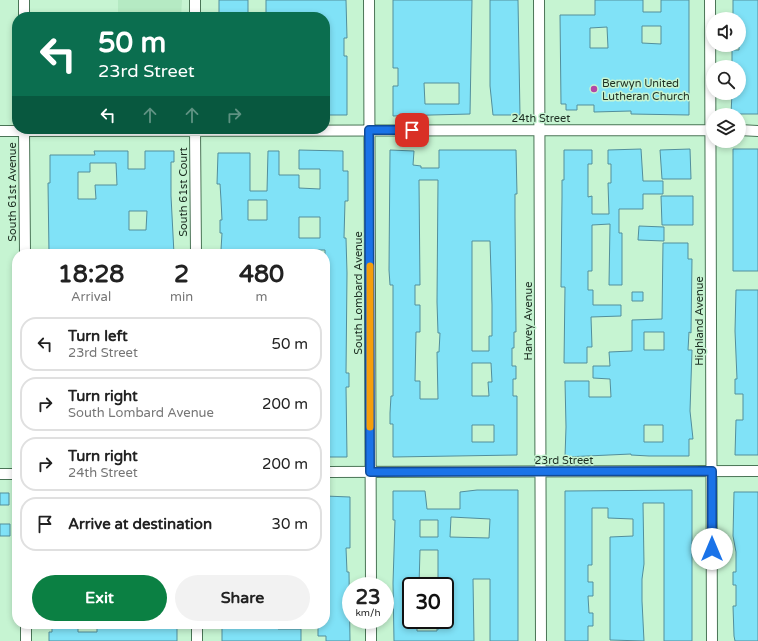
<!DOCTYPE html>
<style>
body{margin:0;font-family:"Varela Round",sans-serif;background:#f2f2f2;color:#222;height:100vh;display:flex;flex-direction:column;font-size:15px;white-space:nowrap}
*{box-sizing:border-box;margin:0}
p{font-size:13px;color:#767676}
.icon{flex:none;width:22px;height:22px;fill:none;stroke:currentColor;stroke-width:2;stroke-linecap:round;stroke-linejoin:round}
.map{position:relative;flex:1;overflow:hidden}
.sheet{position:absolute;left:12px;top:249px;width:318px;height:380px;display:flex;flex-direction:column;background:#fff;border-radius:16px;box-shadow:0 2px 6px #0003}
.sheet>*{flex:none}
.banner{position:absolute;left:12px;top:12px;width:318px;height:122px;border-radius:16px;box-shadow:0 2px 6px #0003;background:#0b6e4f;color:#fff;overflow:hidden}
.tools{position:absolute;left:706px;top:12px;display:grid;gap:8px}
.tools a{display:grid;place-items:center;width:40px;height:40px;border-radius:50%;background:#fff;box-shadow:0 2px 6px #0003;font-size:20px}
.speed{position:absolute;left:342px;top:577px;display:flex;gap:8px;font-size:20px;font-weight:700;text-align:center}
.speed>*{display:grid;place-content:center;width:52px;height:52px;border-radius:50%;background:#fff;box-shadow:0 2px 6px #0003;line-height:1}
.speed small{font-size:10px;font-weight:400}
.speed .limit{border:2px solid #111;border-radius:6px;background:#fff;color:#111}
.pin{position:absolute;display:grid;place-items:center;width:34px;height:34px;color:#fff;margin:-17px;border-radius:8px;box-shadow:0 2px 6px #0006}
.me{position:absolute;width:44px;margin:-22px;rotate:0deg;stroke-linejoin:round;filter:drop-shadow(0 0 3px #0008)}
.turn{display:flex;align-items:center;gap:14px;height:84px;padding:0 20px;font-size:18px}
.turn .icon{width:52px;height:52px;stroke-width:2.5}
.turn b{display:block;font-size:28px;line-height:34px}
.lanes{display:flex;align-items:center;height:38px;padding:0 20px;background:#0003;justify-content:center;gap:20px;direction:ltr}
.lanes .off{opacity:.35}
.eta{display:flex;justify-content:space-evenly;align-items:center;height:68px;text-align:center}
.eta b{font-size:24px;font-weight:800;line-height:28px}
.action{display:flex;gap:8px;margin-top:auto;padding:8px 20px}
.action a{flex:1;height:46px;border-radius:24px;background:#0b8043;color:#fff;font-size:16px;font-weight:800;line-height:46px;text-align:center}
.action a+a{background:#f2f2f2;color:#222}
ul{padding:0;list-style:none}
li{display:flex;align-items:center;gap:12px;height:54px;margin:0 8px 6px;padding:0 12px;border:2px solid #e0e0e0;border-radius:16px}
li div{flex:1}
li b{display:block;font-size:15px}
li em{font-style:normal}
.map>svg:first-child{display:block}
</style>
<div class="map">
<svg width="758" height="641" viewBox="0 0 758 641">
<rect width="100%" height="100%" fill="#c6f4d2"/>
<path fill="#b5eac3" d="M118,0H182L181,17H118Z"/>
<path fill="#80e2f7" stroke="#528f9c" fill-rule="evenodd" d="M219,0H248V17H219Z
M266,0H346L347,38H344V56H347V115H325V17H266Z
M393,0H472L470,114L393,116V86H398V68H393ZM424,83H459V104H425Z
M490,0H518L520,115H493L490,86Z
M595,0H643V12H661V0H689V115L631,114V111L594,112V105H577V110H566V104H561L560,15H595ZM642,26H661V44L642,43ZM607,27L608,48H590V28Z
M733,0H758V114H731L732,93H739V67H732V50H739V19H733Z
M641,149L643,181H663V194H643V209H619V233H622V285H609L610,224L592,225V271H588V290H593V305H621V316L591,317L592,347H587V363H564L565,287H561L562,197V180H564V150H592V164H588V197L592,196V214H609L608,183H611V164H608V150Z
M690,149L691,179H662L660,150Z
M733,149H758V271H733Z
M299,150L343,151V171H348V201H345L344,238H346L347,273L346,373H349V387H346L347,457H325V250H300V254H269V251L221,250L222,233H220V220H222L221,200L220,184H217L218,153H250V191H267L268,151H279V175H299V188L320,189V169H299ZM248,200H267V220H248ZM299,217H320V238H299Z
M390,150L414,151L413,165L421,166V168H439V150H516L517,194H515V217L516,332H514V348H512V366H516V379H513V396H517V455L393,457V424H390V413L391,396H393V285H390L389,270ZM419,180H438L437,302L438,333H440L439,352H437L438,399H420V381H415L416,332H420V305H415V285H420ZM472,241H490L492,305V336H489V351H472ZM472,363H491L492,382H488L489,396H472ZM472,425H494V442H472Z
M94,151H128V169H145V151H174V162H171V196L174,254H49L48,183H50V155H95ZM90,163H116L117,185H95L96,199H78V172H90ZM129,211H147L146,230H129Z
M661,196H693V225H662Z
M639,226L664,227V241L638,240Z
M663,243H688V259H692L691,333L689,332L688,350H692L690,411L693,439H689V456H649L631,455V454L565,457L566,427L565,381H589V397H611L610,379L593,378V366H610L609,352L632,351V320L662,319ZM644,332H664V350H644ZM644,425H663V442H644Z
M736,290H758V455H735L736,420H743V394H735V379H737L735,331Z
M632,292H643V301H632Z
M477,490H518V641H490V579H473L474,641H394L393,583L395,520H393V491H425L427,509H460V492ZM451,517L490,519L489,538L450,537ZM420,520H438V537H420ZM420,550H438V586H445V620H439V629H437V631H417V620H411V586H419Z
M692,490V641H664V503H643L644,564L642,579V601L644,641L610,640V537L633,536V519L608,518V508H592V565H588V582H593V596H588L589,613H593V626H588V641H565V491Z
M734,492H758V641H735L734,636L733,606H736V585H733V572H736V552L733,536Z
M0,493H9V505H0Z
M325,496L350,497V548H346L347,572H349L350,641H326V636H318V624H325Z
M0,524H10V536H0Z
M52,624H78V632H97V624H177V641H49V632H52Z
M222,624H278V629H301V641H222Z"/>
<g fill="none" stroke-linecap="round" stroke-linejoin="round">
<g stroke="#4a7456" stroke-width="12">
<path id="minor" d="M24,0V17
M195,0V17
M369,0L371,586
M539,0L541,641
M710,0L712,641
M24,129L25,254
M195,129L196,254
M739,130L758,131
M0,131L713,130
M325,472L758,471
M0,474H17
M371,620V641
M26,624V641
M197,624V641"/>
</g>
<use href="#minor" stroke="#fff" stroke-width="10"/>
</g>
<g fill="none" stroke-linecap="round" stroke-linejoin="round">
<g stroke="#114b97" stroke-width="10">
<path id="route" d="M412,130H369L370,472L712,471V549"/>
</g>
<use href="#route" stroke="#1a73e8" stroke-width="7"/>
<path stroke="#f59e0b" stroke-width="7" d="M370,266V427"/>
</g>
<circle fill="#b447a6" stroke="#c6f4d2" stroke-width="1.5" cx="594" cy="89" r="4"/>
<g text-anchor="middle" stroke-width="3" stroke-linejoin="round" paint-order="stroke">
<g font-size="11" fill="#1d2e22" stroke="#c6f4d2" text-anchor="start">
<text x="602" y="87">Berwyn United<tspan x="602" dy="13">Lutheran Church</tspan></text>
</g>
<g font-size="11" fill="#1d2e22" stroke="#c6f4d2">
<text x="541" y="122">24th Street</text>
<text transform="translate(12 192) rotate(-90)" y="4">South 61st Avenue</text>
<text transform="translate(183 192) rotate(-90)" y="4">South 61st Court</text>
<text transform="translate(358 293) rotate(-90)" y="4">South Lombard Avenue</text>
<text transform="translate(528 321) rotate(-90)" y="4">Harvey Avenue</text>
<text transform="translate(699 321) rotate(-90)" y="4">Highland Avenue</text>
<text x="564" y="464">23rd Street</text>
</g>
</g>
</svg>
<div class="tools">
<a><svg class="icon" aria-label="sound" viewBox="0 0 24 24"><path d="M4 9h4l5-4v14l-5-4H4zM17 9q2 3 0 6"/></svg></a>
<a><svg class="icon" aria-label="search" viewBox="0 0 24 24"><circle cx="10" cy="10" r="6"/><path d="M15 15l6 6"/></svg></a>
<a><svg class="icon" aria-label="layers" viewBox="0 0 24 24"><path d="M12 4l9 5-9 5-9-5zM3 14l9 5 9-5"/></svg></a>
</div>
<div class="speed"><div>23<small>km/h</small></div><div class="limit">30</div></div>
<div class="pin" style="left:412px;top:130px;background:#d93025"><svg class="icon" aria-label="arrive" viewBox="0 0 24 24"><path d="M6 21V4h12l-3 4 3 4H6"/></svg></div>
<svg class="me" style="left:712px;top:549px" viewBox="-20 -20 40 40"><circle r="19" fill="#fff"/><path d="M0-13L10 11 0 6-10 11z" fill="#1a73e8"/></svg>
<div class="banner">
<div class="turn"><svg class="icon" aria-label="left" viewBox="0 0 24 24"><path d="M17 20v-9H6M10 6l-5 5 5 5"/></svg><div><b>50 m</b>23rd Street</div></div>
<div class="lanes"><svg class="icon" aria-label="left" viewBox="0 0 24 24"><path d="M17 20v-9H6M10 6l-5 5 5 5"/></svg><svg class="icon off" aria-label="ahead" viewBox="0 0 24 24"><path d="M12 20V5M6 11l6-6 6 6"/></svg><svg class="icon off" aria-label="ahead" viewBox="0 0 24 24"><path d="M12 20V5M6 11l6-6 6 6"/></svg><svg class="icon off" aria-label="right" viewBox="0 0 24 24"><path d="M7 20v-9h11M14 6l5 5-5 5"/></svg></div>
</div>
<section class="sheet">
<div class="eta">
<div><b>18:28</b><p>Arrival</p></div>
<div><b>2</b><p>min</p></div>
<div><b>480</b><p>m</p></div>
</div>
<ul>
<li><svg class="icon" aria-label="left" viewBox="0 0 24 24"><path d="M17 20v-9H6M10 6l-5 5 5 5"/></svg><div><b>Turn left</b><p>23rd Street</p></div><em>50 m</em></li>
<li><svg class="icon" aria-label="right" viewBox="0 0 24 24"><path d="M7 20v-9h11M14 6l5 5-5 5"/></svg><div><b>Turn right</b><p>South Lombard Avenue</p></div><em>200 m</em></li>
<li><svg class="icon" aria-label="right" viewBox="0 0 24 24"><path d="M7 20v-9h11M14 6l5 5-5 5"/></svg><div><b>Turn right</b><p>24th Street</p></div><em>200 m</em></li>
<li><svg class="icon" aria-label="arrive" viewBox="0 0 24 24"><path d="M6 21V4h12l-3 4 3 4H6"/></svg><div><b>Arrive at destination</b></div><em>30 m</em></li>
</ul>
<div class="action"><a>Exit</a><a>Share</a></div>
</section>
</div>
